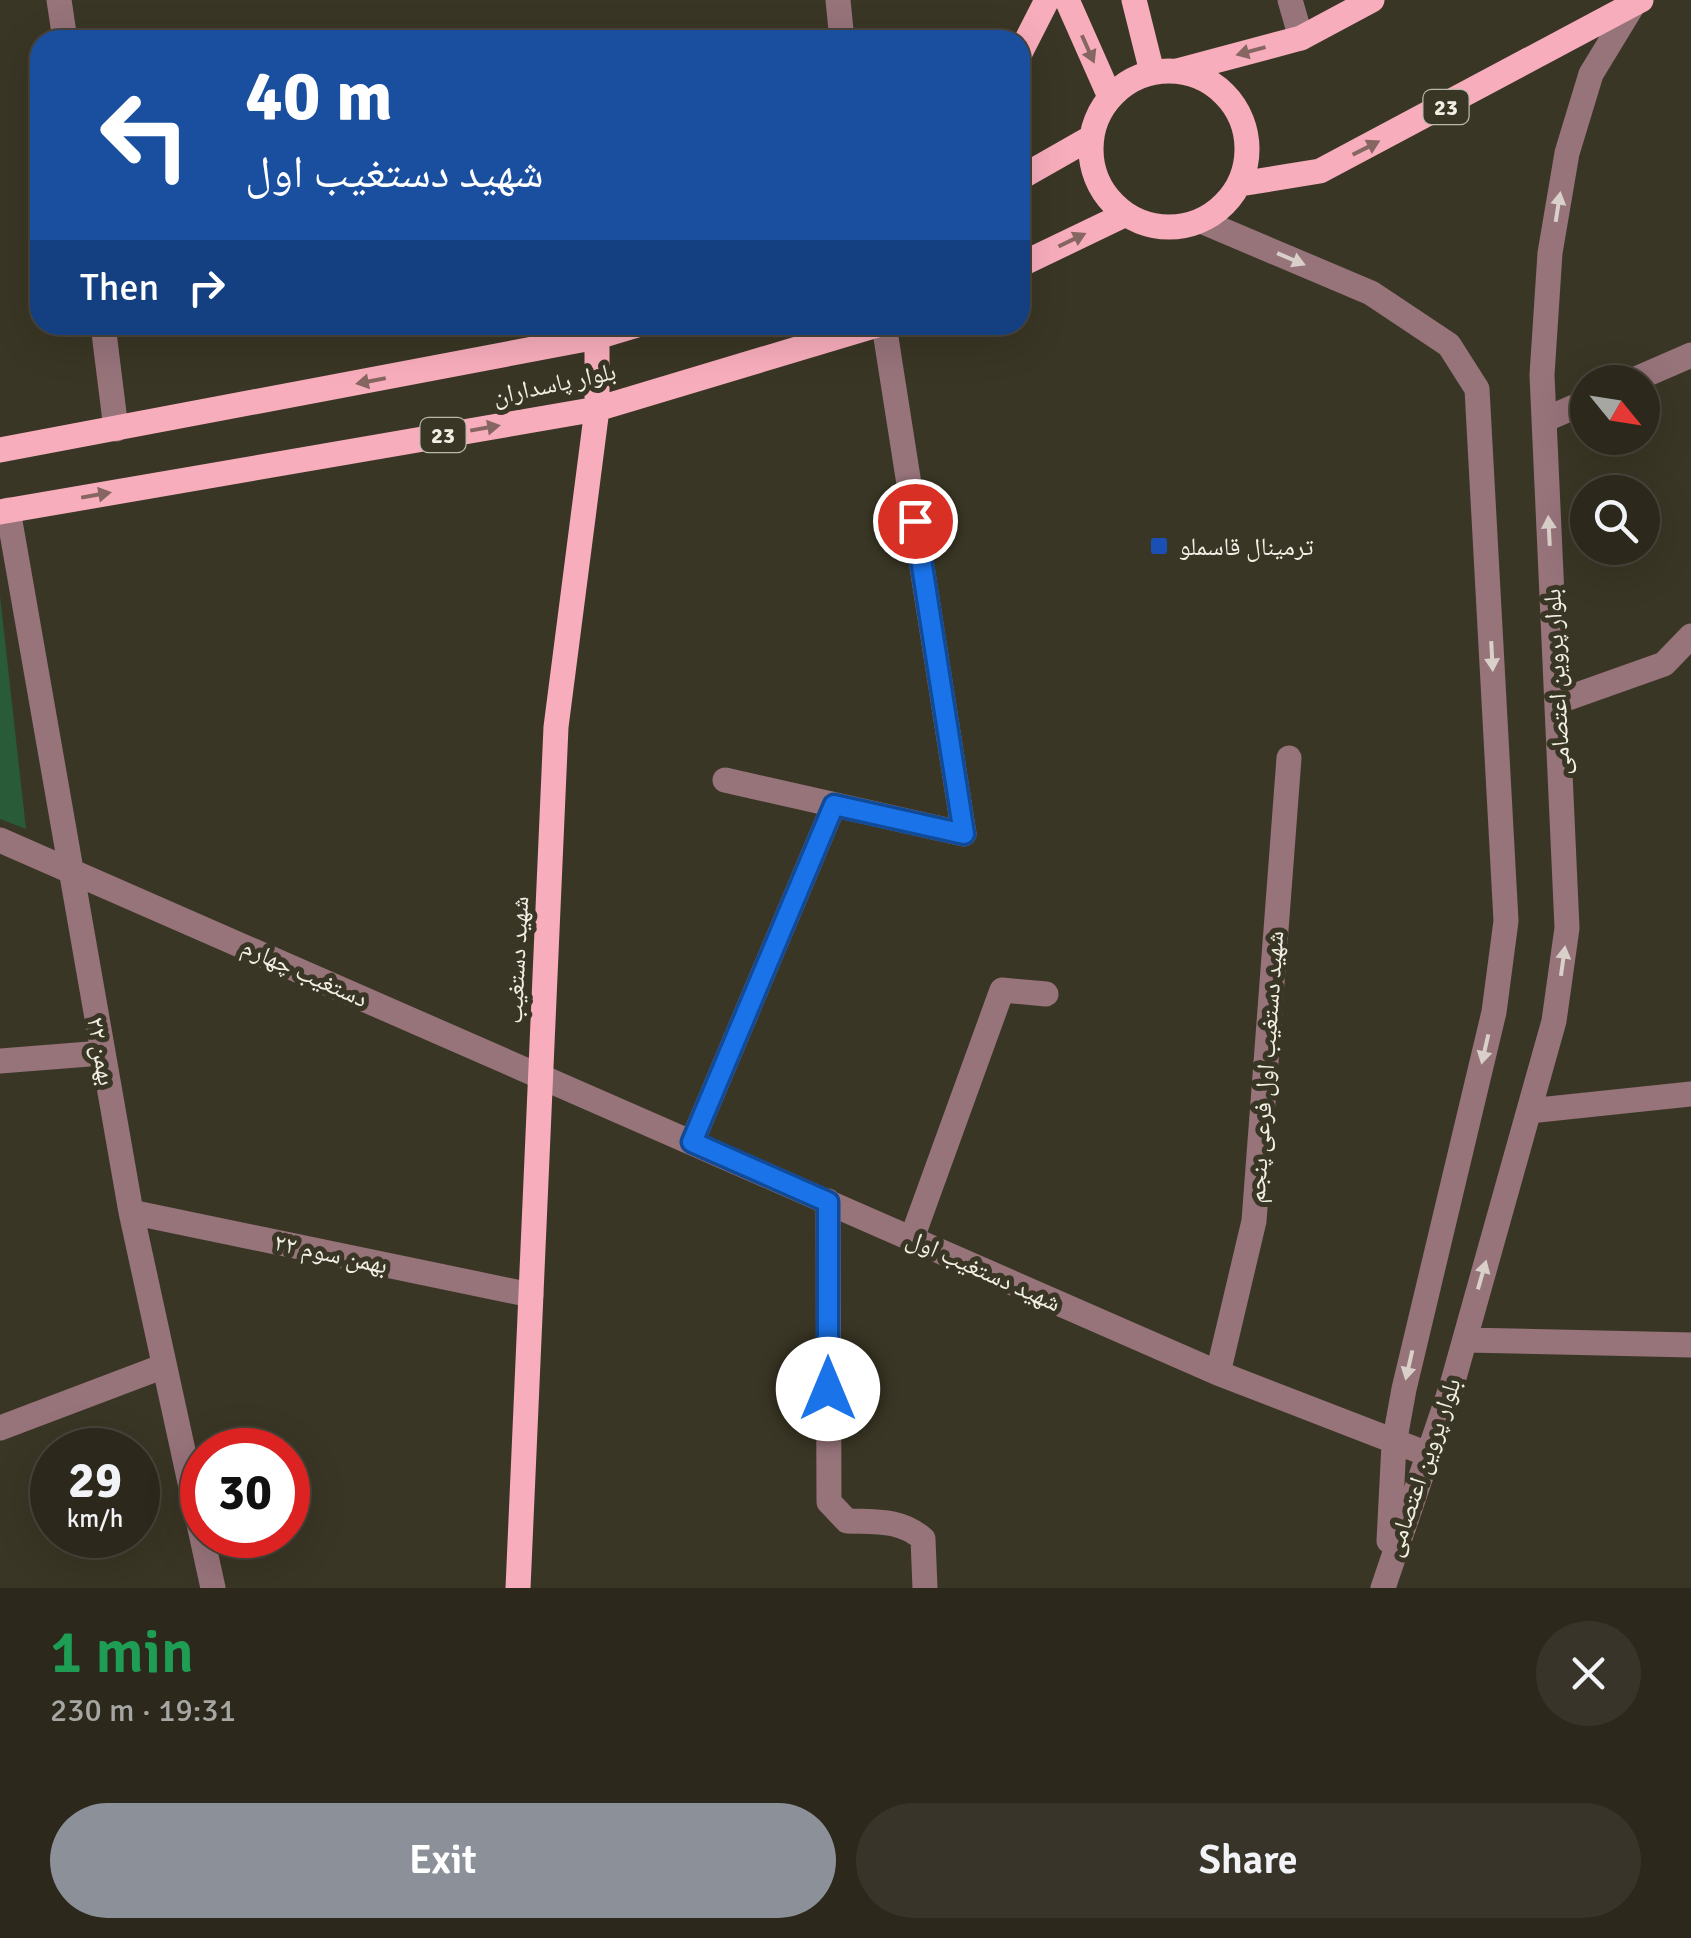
<!DOCTYPE html>
<meta charset="utf-8">
<style>
body{margin:0;font-family:Signika,"Noto Naskh Arabic",sans-serif;background:#383429;color:#f1f3f6;height:100vh;display:flex;flex-direction:column;font-size:38px;white-space:nowrap}
*{box-sizing:border-box;margin:0}
p{font-size:32px;color:#a6a6a3}
.icon{flex:none;width:55px;height:55px;fill:none;stroke:currentColor;stroke-width:2;stroke-linecap:round;stroke-linejoin:round}
.map{position:relative;height:1588px;overflow:hidden}
.panel{display:flex;flex-direction:column;background:#2c281c;flex:1}
.panel>*{flex:none}
.top-card{position:absolute;left:30px;top:30px;width:1000px;height:305px;border-radius:30px;box-shadow:0 10px 40px #0002,0 0 0 2px #48443b;background:#1a4fa0;color:#fff;overflow:hidden}
.needle{width:65px;rotate:120deg}
.fabs{position:absolute;left:1570px;top:365px;display:grid;gap:20px}
.fabs a{display:grid;place-items:center;width:90px;height:90px;border-radius:50%;background:#2c281c;box-shadow:0 10px 40px #0002,0 0 0 2px #48443b;font-size:50px}
.speed{position:absolute;left:30px;top:1428px;display:flex;gap:20px;font-size:50px;font-weight:700;text-align:center}
.speed>*{display:grid;place-content:center;width:130px;height:130px;border-radius:50%;background:#2c281c;box-shadow:0 10px 40px #0002,0 0 0 2px #48443b;line-height:1}
.speed small{font-size:25px;font-weight:400}
.speed .limit{border:15px solid #d22;background:#fff;color:#111}
.pin{position:absolute;display:grid;place-items:center;width:85px;height:85px;color:#fff;margin:-42px;border:5px solid #fff;border-radius:50%;box-shadow:0 2px 10px #0007}
.me{position:absolute;width:110px;margin:-55px;rotate:0deg;stroke-linejoin:round;filter:drop-shadow(0 0 8px #0008)}
.turn{display:flex;align-items:center;gap:35px;height:210px;padding:0 50px;font-size:45px}
.turn .icon{width:130px;height:130px;stroke-width:2.5}
.turn b{display:block;font-size:70px;line-height:85px}
.then{display:flex;align-items:center;height:95px;padding:0 50px;background:#0003;gap:20px;font-size:38px}
.round{display:grid;place-items:center;flex:none;width:105px;height:105px;border-radius:52px;background:#383429}
.overview{display:flex;align-items:center;justify-content:space-between;height:170px;padding:0 50px}
h1{font-size:60px;font-weight:600;line-height:75px;color:#1e9e55}
.action{display:flex;gap:20px;margin-top:auto;padding:20px 50px}
.action a{flex:1;height:115px;border-radius:60px;background:#8c9099;color:#fff;font-size:40px;font-weight:600;line-height:115px;text-align:center}
.action a+a{background:#383429;color:#f1f3f6}
.map>svg:first-child{display:block}
</style>
<div class="map">
<svg width="1691" height="1588" viewBox="0 0 1691 1588">
<rect width="100%" height="100%" fill="#3a3625"/>
<path fill="#295b38" d="M0,596L26,829L0,819Z"/>
<g fill="none" stroke-linecap="round" stroke-linejoin="round">
<path stroke="#97737a" stroke-width="25" d="M59,0L65,40
M838,0L842,40
M1290,0L1301,38
M1201,221L1371,293L1449,345L1477,389L1506,921L1494,1012L1404,1389L1394,1444L1389,1541
M103,325L116,429
M1629,382L1691,355
M1544,420L1588,401
M8,510L131,1212L213,1588
M1557,702L1664,664L1691,636
M725,780L964,834L884,325
M0,840L1218,1373L1430,1455
M0,1061L102,1053
M1529,1111L1691,1094
M692,1142L834,805
M828,1201L829,1502L847,1521C875,1522 901,1519 923,1539L925,1588
M131,1212L531,1295
M912,1238L1002,990L1046,994
M1465,1340L1691,1345
M1218,1373L1254,1221L1289,758
M0,1428L164,1366
M1383,1588L1452,1385L1554,1021L1567,928L1542,375L1550,253L1567,153L1591,74L1633,5"/>
<path stroke="#f8adbc" stroke-width="25" d="M1067,0L1110,97
M1134,0L1152,72
M1020,53L1047,0
M1177,71L1301,38L1372,0
M1091 149a78 78 0 1 1 156 0a78 78 0 1 1-156 0Z
M1020,178L1092,137
M1240,184L1320,171L1641,0
M1020,265L1124,215
M0,450L597,337L637,325
M0,512L597,409L877,325
M518,1588L556,727L597,409V337"/>
</g>
<defs><path id="oneway-solid" d="M-6-.8H1V-3.2L6.5 0L1 3.2V.8H-6Z" transform="scale(2.5)"/></defs>
<g fill="#866661">
<use href="#oneway-solid" transform="translate(1088 49) rotate(66)"/>
<use href="#oneway-solid" transform="translate(1251 51) rotate(165)"/>
<use href="#oneway-solid" transform="translate(1366 148) rotate(-27)"/>
<use href="#oneway-solid" transform="translate(1072 240) rotate(-26)"/>
<use href="#oneway-solid" transform="translate(371 381) rotate(169)"/>
<use href="#oneway-solid" transform="translate(485 428) rotate(-10)"/>
<use href="#oneway-solid" transform="translate(96 495) rotate(-10)"/>
</g>
<g fill="#dad0ca">
<use href="#oneway-solid" transform="translate(1558 207) rotate(-81)"/>
<use href="#oneway-solid" transform="translate(1291 259) rotate(23)"/>
<use href="#oneway-solid" transform="translate(1549 531) rotate(-93)"/>
<use href="#oneway-solid" transform="translate(1492 656) rotate(87)"/>
<use href="#oneway-solid" transform="translate(1563 961) rotate(-82)"/>
<use href="#oneway-solid" transform="translate(1485 1049) rotate(103)"/>
<use href="#oneway-solid" transform="translate(1482 1275) rotate(-74)"/>
<use href="#oneway-solid" transform="translate(1409 1365) rotate(103)"/>
</g>
<g fill="none" stroke-linecap="round" stroke-linejoin="round">
<g stroke="#114b97" stroke-width="25">
<path id="route" d="M828,1389V1202L692,1142L834,805L964,834L915,521"/>
</g>
<use href="#route" stroke="#1a73e8" stroke-width="18"/>
</g>
<rect fill="#1a4fb4" stroke="#3a3625" stroke-width="4" x="1149" y="536" width="20" height="20" rx="5"/>
<g text-anchor="middle" stroke-width="10" stroke-linejoin="round" paint-order="stroke">
<g fill="#3a3625" stroke="#bab8ab" stroke-width="2.5">
<rect x="1423.5" y="90" width="45" height="34" rx="8"/>
<rect x="420.5" y="418" width="45" height="34" rx="8"/>
</g>
<g font-size="22" font-weight="bold" fill="#f1efe4">
<text x="1446" y="115">23</text>
<text x="443" y="443">23</text>
</g>
<g font-size="25" fill="#f1efe4" stroke="#3a3625">
<text transform="translate(554 383) rotate(-12)" y="9">بلوار پاسداران</text>
<text transform="translate(1556 682) rotate(-93)" y="9">بلوار پروین اعتصامی</text>
<text transform="translate(516 960) rotate(-87)" y="9">شهید دستغیب</text>
<text transform="translate(305 972) rotate(24)" y="9">دستغیب چهارم</text>
<text transform="translate(102 1051) rotate(80)" y="9">۲۲ بهمن</text>
<text transform="translate(1265 1067) rotate(-86)" y="9">شهید دستغیب اول فرعی پنجم</text>
<text transform="translate(331 1253) rotate(12)" y="9">۲۲ بهمن سوم</text>
<text transform="translate(984 1270) rotate(24)" y="9">شهید دستغیب اول</text>
<text transform="translate(1422 1467) rotate(-71)" y="9">بلوار پروین اعتصامی</text>
</g>
<g font-size="25" fill="#f1efe4" stroke="#3a3625" text-anchor="start">
<text x="1179" y="555">ترمینال قاسملو</text>
</g>
</g>
</svg>
<div class="fabs">
<a><svg class="needle" viewBox="-14 -14 28 28"><path d="M0-13l5 13h-10z" fill="#e53935"/><path d="M0 13l5-13h-10z" fill="#a6a6a3"/></svg></a>
<a><svg class="icon" aria-label="search" viewBox="0 0 24 24"><circle cx="10" cy="10" r="6"/><path d="M15 15l6 6"/></svg></a>
</div>
<div class="speed"><div>29<small>km/h</small></div><div class="limit">30</div></div>
<div class="pin" style="left:915px;top:521px;background:#d93025"><svg class="icon" aria-label="arrive" viewBox="0 0 24 24"><path d="M6 21V4h12l-3 4 3 4H6"/></svg></div>
<svg class="me" style="left:828px;top:1389px" viewBox="-20 -20 40 40"><circle r="19" fill="#fff"/><path d="M0-13L10 11 0 6-10 11z" fill="#1a73e8"/></svg>
<div class="top-card">
<div class="turn"><svg class="icon" aria-label="left" viewBox="0 0 24 24"><path d="M17 20v-9H6M10 6l-5 5 5 5"/></svg><div><b>40 m</b>شهید دستغیب اول</div></div>
<div class="then">Then<svg class="icon" aria-label="right" viewBox="0 0 24 24"><path d="M7 20v-9h11M14 6l5 5-5 5"/></svg></div>
</div>
</div>
<section class="panel">
<div class="overview"><div><h1>1 min</h1><p>230 m · 19:31</p></div><a class="round"><svg class="icon" aria-label="close" viewBox="0 0 24 24"><path d="M6 6l12 12M18 6L6 18"/></svg></a></div>
<div class="action"><a>Exit</a><a>Share</a></div>
</section>
